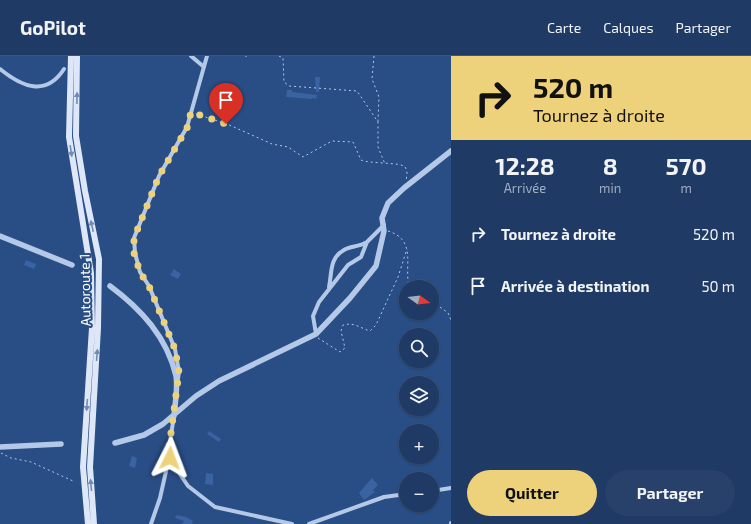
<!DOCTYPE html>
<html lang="fr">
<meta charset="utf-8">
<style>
body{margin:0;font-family:"Exo 2",sans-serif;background:#27416a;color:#f1f3f6;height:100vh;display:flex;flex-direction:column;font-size:15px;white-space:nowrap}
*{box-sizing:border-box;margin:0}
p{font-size:13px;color:#a1adbf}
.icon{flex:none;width:22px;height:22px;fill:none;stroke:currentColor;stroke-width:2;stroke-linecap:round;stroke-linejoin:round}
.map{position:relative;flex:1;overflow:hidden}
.sheet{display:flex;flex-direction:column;background:#1f3a64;width:300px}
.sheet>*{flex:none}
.guide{background:#eed27b;color:#111;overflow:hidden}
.needle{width:26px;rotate:105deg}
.controls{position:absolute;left:399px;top:224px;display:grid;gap:8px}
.controls a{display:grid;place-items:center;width:40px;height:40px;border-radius:50%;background:#1f3a64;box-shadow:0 1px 3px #0004,0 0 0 1px #3c5478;font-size:20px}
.pin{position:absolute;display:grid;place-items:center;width:34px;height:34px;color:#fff;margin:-41px -17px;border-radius:50% 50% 50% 0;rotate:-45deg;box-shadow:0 0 4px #0007}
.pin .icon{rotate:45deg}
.me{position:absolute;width:44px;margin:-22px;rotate:3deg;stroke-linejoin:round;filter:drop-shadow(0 0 3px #0008)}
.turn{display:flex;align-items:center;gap:14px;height:84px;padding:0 16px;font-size:18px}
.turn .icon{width:52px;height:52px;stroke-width:2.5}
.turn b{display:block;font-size:28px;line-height:34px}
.eta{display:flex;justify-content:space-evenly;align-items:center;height:68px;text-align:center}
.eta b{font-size:24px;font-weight:700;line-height:28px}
.cta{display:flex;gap:8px;margin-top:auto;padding:8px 16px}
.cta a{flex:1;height:46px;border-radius:24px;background:#eed27b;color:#111;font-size:16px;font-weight:700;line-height:46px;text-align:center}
.cta a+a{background:#27416a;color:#f1f3f6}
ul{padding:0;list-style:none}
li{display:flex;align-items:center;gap:12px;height:52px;padding:0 16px}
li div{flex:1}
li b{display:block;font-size:15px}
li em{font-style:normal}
header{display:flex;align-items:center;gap:24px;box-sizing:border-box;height:56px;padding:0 20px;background:#1f3a64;border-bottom:1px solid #3c5478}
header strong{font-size:19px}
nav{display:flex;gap:22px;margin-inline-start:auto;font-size:14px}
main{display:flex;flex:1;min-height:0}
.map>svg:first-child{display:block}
</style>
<header>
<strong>GoPilot</strong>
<nav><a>Carte</a><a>Calques</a><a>Partager</a></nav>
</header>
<main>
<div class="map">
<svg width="451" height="468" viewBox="0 0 451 468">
<rect width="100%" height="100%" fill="#294d85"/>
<path fill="#3a63a1" d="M315,21H320L319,36H316Z
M287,34H292V36L317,39L316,43L312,42V43L286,41Z
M26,204L36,208L34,213L24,209Z
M174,213L181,218L178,223L170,219Z
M209,375L221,383L219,386L207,378Z
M132,400L137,402L135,412L129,410Z
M206,417L213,418V429L205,428Z
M372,422L378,429L373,434L375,436L364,444L359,437Z
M176,459L186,461L193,465L192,468H182L184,465L175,462Z"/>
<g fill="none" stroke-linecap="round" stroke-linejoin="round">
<path stroke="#b4c9e7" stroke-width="1" stroke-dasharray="2 3" stroke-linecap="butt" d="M245,0H250
M279,0L283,2L284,26L289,30L357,35L378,66V91L385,108
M374,0L372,23L379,41L378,66
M196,58L227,68L272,88L288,91L303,101L332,85L353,86L361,104C370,108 401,106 405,111C408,115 407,120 406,124
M388,175C417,184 404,209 409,231
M432,245L448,257L451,264
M318,282L340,296L345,292L341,275L343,269C354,266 360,272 370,275L376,269L398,221L407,193
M1,397L11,402L31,406L73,425"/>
<path stroke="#b4c9e7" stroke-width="4" d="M191,0L204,11
M0,13C22,31 46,41 64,13
M329,231C332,218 329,202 344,194C350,190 358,191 365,187
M316,278L313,260L319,246L348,209L361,201L367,186L384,169
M178,323L179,316L175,293L149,230L140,216L135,197L134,182L159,120L187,71L207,0
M174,360L169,392V402L188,430L215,451L292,468
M432,435L451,432
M151,468L160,442L169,402
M309,468L384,441L406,438
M451,468V467"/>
<path stroke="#b4c9e7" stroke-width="5.5" d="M0,180L72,209
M110,230C141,253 167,281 176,320C178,332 175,347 174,360
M115,387L144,379L163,368L196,340L219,325L316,278L350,242L376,210L384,175L382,162L388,147L404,132L451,95
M0,391L61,388"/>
<path stroke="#dde7f7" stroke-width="6" d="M71,0L69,81L91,217L92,272L83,411L88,468
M77,0L76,80L85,135L99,203L98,272L90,411L94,468"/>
</g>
<defs><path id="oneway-solid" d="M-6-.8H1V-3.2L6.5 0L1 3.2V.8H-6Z"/></defs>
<g fill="#718bb3">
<use href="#oneway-solid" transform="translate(77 42) rotate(-89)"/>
<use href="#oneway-solid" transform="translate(71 95) rotate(81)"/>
<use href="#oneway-solid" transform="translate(92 170) rotate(-102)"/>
<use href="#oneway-solid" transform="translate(97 299) rotate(-86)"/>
<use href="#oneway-solid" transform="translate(87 349) rotate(94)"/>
<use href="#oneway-solid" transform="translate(91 429) rotate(-95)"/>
</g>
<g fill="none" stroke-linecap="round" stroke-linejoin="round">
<path stroke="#eed27b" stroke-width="7" stroke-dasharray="0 12.6" d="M170,402L169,392L179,316L175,293L149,230L140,216L134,197V182L159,120L187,72L191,56L226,68"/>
</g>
<g text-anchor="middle" stroke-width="4" stroke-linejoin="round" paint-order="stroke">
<g font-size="14" fill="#fff" stroke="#294d85">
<text transform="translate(85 234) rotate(-91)" y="5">Autoroute 1</text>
</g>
</g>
</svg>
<div class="controls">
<a><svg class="needle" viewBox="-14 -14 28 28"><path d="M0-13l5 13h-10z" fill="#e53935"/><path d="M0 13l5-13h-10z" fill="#a1adbf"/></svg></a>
<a><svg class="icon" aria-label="search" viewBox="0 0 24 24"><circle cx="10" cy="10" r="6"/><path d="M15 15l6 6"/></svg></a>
<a><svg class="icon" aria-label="layers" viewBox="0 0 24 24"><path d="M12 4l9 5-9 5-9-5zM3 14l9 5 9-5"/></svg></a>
<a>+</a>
<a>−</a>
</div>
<div class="pin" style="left:226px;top:68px;background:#d93025"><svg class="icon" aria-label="arrive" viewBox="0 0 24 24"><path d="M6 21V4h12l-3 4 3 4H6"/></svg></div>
<svg class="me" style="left:170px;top:402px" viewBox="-20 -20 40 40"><path d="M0-17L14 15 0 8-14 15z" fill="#eed27b" stroke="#fff" stroke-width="4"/></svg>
</div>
<section class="sheet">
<div class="guide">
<div class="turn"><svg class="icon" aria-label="right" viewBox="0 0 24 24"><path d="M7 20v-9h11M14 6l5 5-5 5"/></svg><div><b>520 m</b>Tournez à droite</div></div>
</div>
<div class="eta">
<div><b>12:28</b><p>Arrivée</p></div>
<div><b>8</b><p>min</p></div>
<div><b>570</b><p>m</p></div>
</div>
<ul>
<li><svg class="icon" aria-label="right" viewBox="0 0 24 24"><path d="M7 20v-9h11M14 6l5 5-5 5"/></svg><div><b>Tournez à droite</b></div><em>520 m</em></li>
<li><svg class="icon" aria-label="arrive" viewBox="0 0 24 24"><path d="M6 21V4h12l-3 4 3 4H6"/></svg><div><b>Arrivée à destination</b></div><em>50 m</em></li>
</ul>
<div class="cta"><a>Quitter</a><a>Partager</a></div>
</section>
</main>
